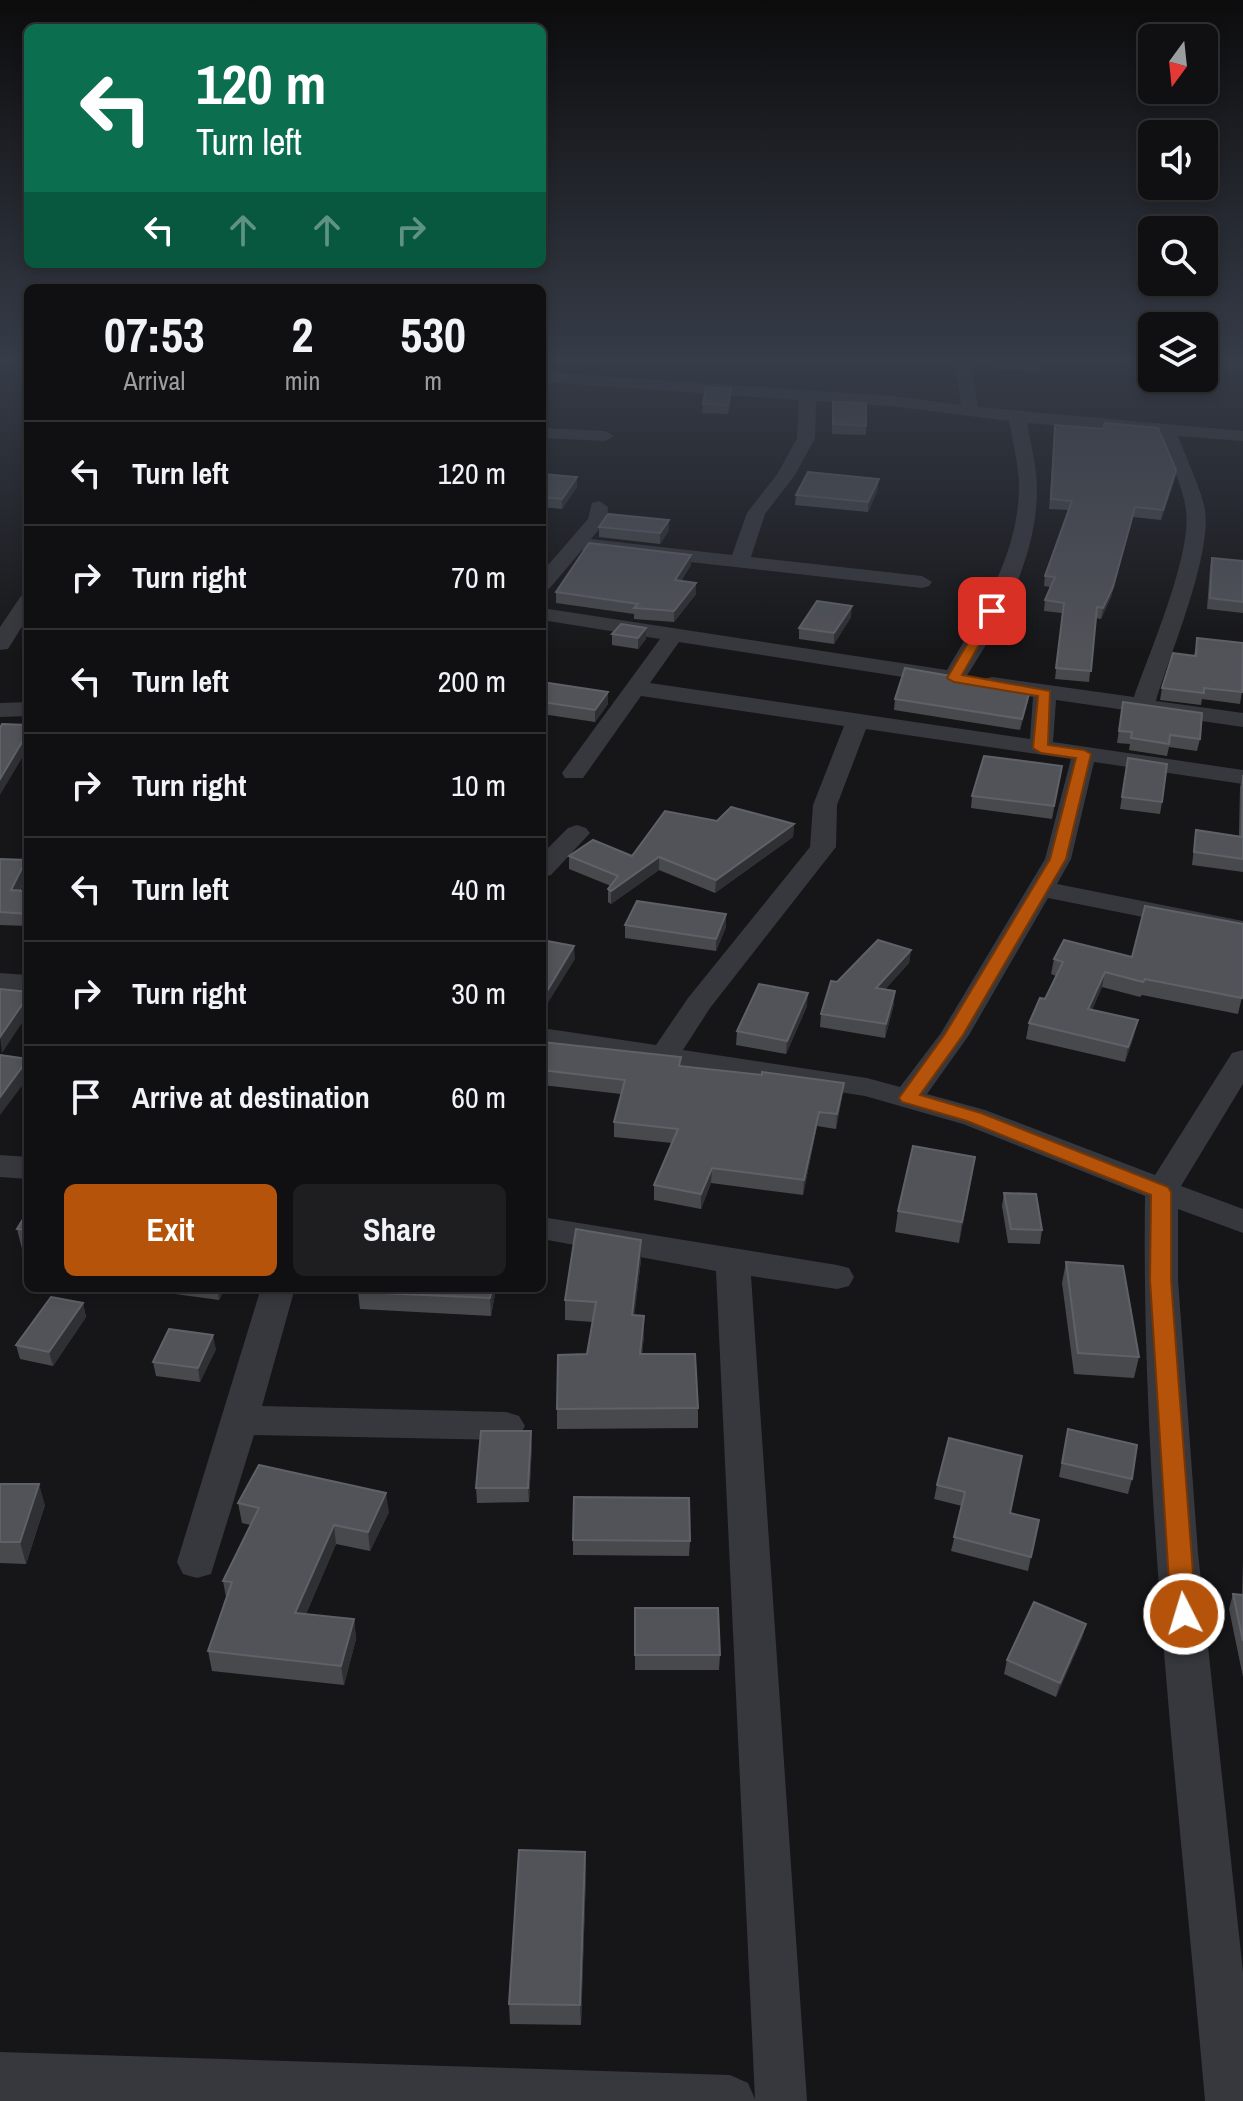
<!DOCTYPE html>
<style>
body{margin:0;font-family:"Archivo Narrow",sans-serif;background:#1e1e20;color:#f1f3f6;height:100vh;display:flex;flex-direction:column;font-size:30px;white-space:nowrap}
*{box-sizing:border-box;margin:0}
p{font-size:26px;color:#9c9d9f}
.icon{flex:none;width:44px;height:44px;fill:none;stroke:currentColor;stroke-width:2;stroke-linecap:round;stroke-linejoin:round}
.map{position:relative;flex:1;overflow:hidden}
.panel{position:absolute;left:24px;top:284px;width:522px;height:1008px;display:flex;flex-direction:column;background:#101012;border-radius:12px;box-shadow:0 4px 12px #0003,0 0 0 2px #303032}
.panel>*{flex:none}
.hud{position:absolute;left:24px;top:24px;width:522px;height:244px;border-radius:12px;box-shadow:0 4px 12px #0003,0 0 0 2px #303032;background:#0b6e4f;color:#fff;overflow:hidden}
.needle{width:52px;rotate:195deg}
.buttons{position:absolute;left:1138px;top:24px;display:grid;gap:16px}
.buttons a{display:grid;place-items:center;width:80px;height:80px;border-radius:12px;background:#101012;box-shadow:0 4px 12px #0003,0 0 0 2px #303032;font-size:40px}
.pin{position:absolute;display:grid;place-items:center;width:68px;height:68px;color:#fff;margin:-34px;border-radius:16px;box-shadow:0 4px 12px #0006}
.me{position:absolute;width:88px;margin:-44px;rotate:355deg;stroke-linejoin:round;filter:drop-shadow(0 0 6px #0008)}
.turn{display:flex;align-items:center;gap:28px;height:168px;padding:0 40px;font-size:36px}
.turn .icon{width:104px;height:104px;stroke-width:2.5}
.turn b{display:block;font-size:56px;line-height:68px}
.lanes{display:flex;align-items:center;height:76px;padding:0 40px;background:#0003;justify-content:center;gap:40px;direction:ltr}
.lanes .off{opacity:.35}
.eta{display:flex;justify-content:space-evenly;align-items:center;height:136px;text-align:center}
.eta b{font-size:48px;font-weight:700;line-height:56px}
.button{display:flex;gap:16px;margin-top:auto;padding:16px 40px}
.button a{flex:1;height:92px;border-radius:12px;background:#b45309;color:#fff;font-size:32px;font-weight:700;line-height:92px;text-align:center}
.button a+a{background:#1e1e20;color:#f1f3f6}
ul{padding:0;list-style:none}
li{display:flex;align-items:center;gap:24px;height:104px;padding:0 40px;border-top:2px solid #303032}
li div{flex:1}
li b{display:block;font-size:30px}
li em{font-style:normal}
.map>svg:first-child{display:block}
</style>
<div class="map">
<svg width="1243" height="2101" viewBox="0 0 1243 2101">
<rect width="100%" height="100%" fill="#161618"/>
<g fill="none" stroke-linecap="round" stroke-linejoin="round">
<path fill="#37383d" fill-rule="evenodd" d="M955,361H971L978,407L1243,431V441L1178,436C1186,458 1198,482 1204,505C1215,549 1170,654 1156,701L1243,713V727L1056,700L1053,742L1243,770V784L1094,762L1071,859L1057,884L1243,921V937L1048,898L969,1035L927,1094L985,1110L1155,1175L1232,1053L1243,1050V1084L1181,1186L1243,1209V1233L1178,1209V1280L1198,1553L1243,1972V2101H1205C1179,1801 1141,1498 1145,1196L963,1124L865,1096L542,1046V1028L656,1045L688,998L810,847L813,805L844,726L641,696L583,778H565L562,773L660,639L542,620V608L947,670C980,614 1018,556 1019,488C1019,466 1013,443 1009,421L892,406L816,401L815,438L795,475L765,514L751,557L922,576L932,582L929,586L922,588L582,550L549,589L542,591V572L588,519L592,503L599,501L608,507L607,520L591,539L732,555L747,513L778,473L797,438L799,400L542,382V372L892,396L961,405ZM1027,423L1160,434C1168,458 1183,485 1186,510C1192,555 1150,651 1134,697L992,677L984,679L981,684L984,689L1033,697L1030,739L650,683L679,642L954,685L962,683C999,628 1037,558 1037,490C1037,467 1031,445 1027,423ZM866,729L1071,759L1045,859L941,1033L900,1087L867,1078L683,1050L710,1008L836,847L837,805Z
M1204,361H1243V371L1204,368Z
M542,428L605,431L614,436L605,441L542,438Z
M28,594V617L8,649L0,650V627L21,596Z
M28,702V716L0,717V703Z
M577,825L586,828L590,833L551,875L542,877V854L568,828Z
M0,973L28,975V993L0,991Z
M0,1155L28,1157V1179L0,1177Z
M542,1217L837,1265L849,1268L854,1277L849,1286L837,1289L751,1276L807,2101H0V2052L730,2075L748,2083L755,2099L716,1271L542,1239Z
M261,1288H295L262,1406L506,1412L519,1416L525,1426L519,1436L506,1440L254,1435L211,1574L197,1578L183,1574L177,1562Z"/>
</g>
<path fill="#47494d" d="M1000,361H1047V364H1042L1039,372L999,369Z
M731,398L728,414L702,413L703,404Z
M832,412L866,426V435L832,434Z
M1055,425L1176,470L1175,479L1161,520L1133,517L1111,597L1101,619L1096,618L1089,682L1055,679L1062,613L1044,611L1045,600L1051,587L1044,586L1045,576L1068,510L1049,509Z
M542,474L577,487L562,509L542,507Z
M878,489L868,512L795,505L796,495Z
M599,527L669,530L660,544L599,537Z
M691,555V565L681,581L696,583V594L674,622L634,619V614L556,603V592Z
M1212,558L1243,561V613L1207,609L1210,568Z
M851,617L834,644L799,639V628Z
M646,628V639L638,649L612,645V634Z
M1197,638L1242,692L1240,704L1202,699L1201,705L1160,700L1162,688L1194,656Z
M542,682L608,704L595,722L542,714Z
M895,699L1028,701L1020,730L894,710Z
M1123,702L1200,739L1197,751L1169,747L1167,756L1129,750L1130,744L1117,743Z
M1128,758L1162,802L1160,814L1120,809Z
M1062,766L1052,819L971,808L972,796Z
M1243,775V872L1192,865L1196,830L1239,836L1240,787Z
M717,821L794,824L793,837L715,893L659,870L611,904L608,902V889L611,886L569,869V856H632Z
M0,859L28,867V874L20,891H28V926L0,925Z
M726,914V927L716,951L625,938V925Z
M911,950L909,963L885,989L894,1004L885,1038L820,1027L821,1014L837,982Z
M1054,959L1243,993L1238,1014L1142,995L1140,997L1102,987L1092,1010L1134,1036L1125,1062L1026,1039L1029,1023L1045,999L1056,976L1051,974Z
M807,1006L786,1054L736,1045L737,1031Z
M542,1042L842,1097L836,1129L817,1126L803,1195L711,1183L701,1209L654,1200V1185L672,1143L614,1137V1122L621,1094L542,1085Z
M975,1157L959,1243L895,1232L898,1211Z
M1004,1193L1042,1230L1040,1244L1008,1243L1002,1206Z
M28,1211V1250L22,1249L17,1229Z
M641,1240V1260L634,1315L644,1336L642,1354L698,1408V1428L557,1429V1409L587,1354L593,1322L565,1320V1300Z
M1066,1262L1139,1357L1134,1378L1074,1374L1062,1283Z
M167,1288H225L219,1300L168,1293Z
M359,1288H496L491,1316L360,1309L358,1292Z
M83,1303L86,1317L53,1366L20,1359L16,1345Z
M216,1349L200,1382L156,1376L153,1362Z
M1068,1429L1132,1479L1128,1494L1059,1477Z
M949,1438L1010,1513L1039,1520L1028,1571L951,1551L962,1506L934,1499L937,1485Z
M532,1445L529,1502L477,1503L476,1488Z
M0,1484L45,1505L26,1564L0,1563Z
M238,1503L389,1512L370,1551L336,1544L306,1614L354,1619L356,1639L344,1685L212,1671L208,1651L226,1597L223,1581L251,1525L242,1523Z
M573,1540L690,1541L689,1556L573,1555Z
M1243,1561V1677L1229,1609L1233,1594L1242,1595Z
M635,1608L720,1655L719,1670H635Z
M1086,1624L1082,1638L1056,1697L1004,1674L1007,1660Z
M585,1852L586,1873L581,2025L510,2024L509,2004Z"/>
<path fill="#2f3033" d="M1176,470L1175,479L1161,520L1163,510Z
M577,477V487L562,509V499Z
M879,479L878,489L868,512V502Z
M1135,507L1111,597L1101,619L1103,608Z
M669,520V530L660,544V533Z
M691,555V565L674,591L675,580Z
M696,583V594L674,622V611Z
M852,606L851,617L834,644V633Z
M646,628V639L638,649V638Z
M1030,690L1028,701L1020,730L1022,719Z
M608,692V704L595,722V710Z
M28,732V748L0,795V779Z
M794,824L793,837L715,893L716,880Z
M659,857V870L611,904V891Z
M26,860L28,874L13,903L11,890Z
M726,914V927L716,951V939Z
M574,946L575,959L543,1011V998Z
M911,950L909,963L875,1001L876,988Z
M1105,972L1102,987L1086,1024L1088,1009Z
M895,991L894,1004L885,1038L886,1024Z
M808,993L807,1006L786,1054L787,1041Z
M28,996V1014L2,1053L0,1037Z
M1138,1020L1134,1036L1125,1062L1128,1047Z
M28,1060V1078L0,1115V1097Z
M844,1083L842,1097L836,1129L837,1114Z
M819,1112L817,1126L803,1195L804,1180Z
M975,1157L972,1177L959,1243L962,1222Z
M712,1168L711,1183L701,1209V1194Z
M641,1240V1260L632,1336V1315Z
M217,1288H225L219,1300Z
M492,1288H496L491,1316L490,1298Z
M83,1303L86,1317L53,1366L49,1352Z
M644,1316V1336L640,1374V1354Z
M213,1335L216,1349L200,1382L198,1368Z
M531,1431L532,1445L529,1502L528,1488Z
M39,1484L45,1505L26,1564L20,1542Z
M386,1493L389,1512L370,1551L368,1532Z
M334,1525L336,1544L298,1633L295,1613Z
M354,1619L356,1639L344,1685L341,1666Z
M1086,1624L1082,1638L1056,1697L1060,1683Z
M585,1852L586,1873L581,2025L580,2005Z"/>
<path fill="#525359" stroke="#5f6168" stroke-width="2" d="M1008,361H1041L1040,364Z
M706,387L731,389L728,405L703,404Z
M833,402L866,403V426L833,424Z
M1105,423L1158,428L1176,470L1163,510L1135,507L1113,587L1103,608L1097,607L1091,671L1056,668L1064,603L1045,600L1055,577L1045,576L1072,501L1051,499L1055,425L1103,429Z
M808,472L879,479L868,502L796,495Z
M542,474L577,477L562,499L542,497Z
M608,514L669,520L660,533L599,527Z
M589,543L691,555L675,580L696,583L674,611L634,608L638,604L556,592Z
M1212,558L1243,561V602L1210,598Z
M817,601L852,606L834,633L799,628Z
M621,624L646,628L638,638L612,634Z
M1197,638L1243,643L1242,692L1204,688V693L1162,688L1173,653L1196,656Z
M905,668L1030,690L1022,719L895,699Z
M542,682L608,692L595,710L542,702Z
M1123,702L1202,713L1200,739L1170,735L1169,744L1131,738L1132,732L1119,731Z
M2,724L28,725V732L0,779V728Z
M984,756L1062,766L1054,806L972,796Z
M1128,758L1167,764L1162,802L1122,797Z
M1243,775V859L1194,852L1196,830L1242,837Z
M731,807L794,824L716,880L659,857L611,891L608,889L618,876L569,856L593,840L632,856L665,811L717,821Z
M0,859L26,860L11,890L28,891V914L0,912Z
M637,901L726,914L716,939L625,925Z
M1145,906L1243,924V993L1242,998L1145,979L1143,982L1105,972L1088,1009L1138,1020L1128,1047L1029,1023L1040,998L1045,999L1063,962L1054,959L1064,940L1132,957Z
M542,940L574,946L543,998H542Z
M878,940L911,950L876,988L895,991L886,1024L821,1014L831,981L837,982Z
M759,984L808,993L787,1041L737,1031Z
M0,989L28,992V996L0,1037Z
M542,1042L681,1057L679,1066L762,1075V1072L844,1083L837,1114L819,1112L804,1180L712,1168L701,1194L654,1185L678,1129L614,1122L625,1080L542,1070Z
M0,1055L28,1059L0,1097Z
M913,1146L975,1157L962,1222L898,1211Z
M1004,1193L1036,1194L1042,1230L1011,1229Z
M28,1211V1230L17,1229Z
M576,1229L641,1240L632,1315L644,1316L640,1354H695L698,1408L557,1409L558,1355L587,1354L596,1302L565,1300Z
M1066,1262L1123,1266L1139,1357L1078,1353Z
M359,1288H492L490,1298L358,1292Z
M51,1297L83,1303L49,1352L16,1345Z
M169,1329L213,1335L198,1368L153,1362Z
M1068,1429L1137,1445L1132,1479L1062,1463Z
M481,1431H531L528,1488H476Z
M949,1438L1022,1456L1010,1513L1039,1520L1031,1557L954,1537L965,1492L937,1485Z
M259,1465L386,1493L368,1532L334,1525L295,1613L354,1619L341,1666L208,1651L232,1582L223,1581L259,1508L238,1503Z
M0,1484H39L20,1542H0Z
M574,1497L689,1498L690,1541L573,1540Z
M1233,1594L1243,1595V1641Z
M1034,1602L1086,1624L1060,1683L1007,1660Z
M635,1608H718L720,1655H635Z
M519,1850L585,1852L580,2005L509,2004Z"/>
<linearGradient id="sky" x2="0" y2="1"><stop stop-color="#0c0c0d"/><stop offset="0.55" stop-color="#363c48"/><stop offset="1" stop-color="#363c48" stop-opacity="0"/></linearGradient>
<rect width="1243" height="656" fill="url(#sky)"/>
<path fill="#b45309" stroke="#753606" stroke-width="2" d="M988,609L998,611L962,675L1050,691L1048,745L1084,750L1091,754L1066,859L963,1035L920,1095L981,1113L1168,1187L1171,1192V1280L1196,1614L1193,1621L1184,1625L1175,1621L1171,1614L1150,1280L1151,1195L967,1121L902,1102L899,1098L945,1034L1050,859L1076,758L1041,753L1033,748L1038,696L954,682L947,678Z"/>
</svg>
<div class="buttons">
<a><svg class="needle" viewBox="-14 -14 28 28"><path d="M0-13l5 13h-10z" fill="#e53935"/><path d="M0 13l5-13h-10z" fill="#9c9d9f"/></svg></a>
<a><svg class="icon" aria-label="sound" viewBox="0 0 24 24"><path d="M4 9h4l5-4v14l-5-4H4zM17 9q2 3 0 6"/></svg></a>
<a><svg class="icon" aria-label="search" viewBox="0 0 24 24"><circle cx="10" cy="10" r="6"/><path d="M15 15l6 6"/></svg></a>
<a><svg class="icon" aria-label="layers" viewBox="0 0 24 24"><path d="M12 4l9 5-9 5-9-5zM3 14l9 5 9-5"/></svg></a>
</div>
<div class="pin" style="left:992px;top:611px;background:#d93025"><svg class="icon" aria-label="arrive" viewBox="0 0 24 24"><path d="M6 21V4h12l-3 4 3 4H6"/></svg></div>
<svg class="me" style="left:1184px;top:1614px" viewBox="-20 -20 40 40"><circle r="17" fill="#b45309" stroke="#fff" stroke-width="3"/><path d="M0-11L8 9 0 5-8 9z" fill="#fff"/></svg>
<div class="hud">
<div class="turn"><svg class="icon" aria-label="left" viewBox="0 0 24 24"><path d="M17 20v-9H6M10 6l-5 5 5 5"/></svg><div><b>120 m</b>Turn left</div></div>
<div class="lanes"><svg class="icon" aria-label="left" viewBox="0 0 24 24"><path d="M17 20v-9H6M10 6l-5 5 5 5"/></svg><svg class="icon off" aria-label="ahead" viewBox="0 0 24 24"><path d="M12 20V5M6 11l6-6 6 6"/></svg><svg class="icon off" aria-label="ahead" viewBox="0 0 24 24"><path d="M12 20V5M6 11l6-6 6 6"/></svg><svg class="icon off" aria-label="right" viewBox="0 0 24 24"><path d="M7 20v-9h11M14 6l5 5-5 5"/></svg></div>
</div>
<section class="panel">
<div class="eta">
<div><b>07:53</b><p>Arrival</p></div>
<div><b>2</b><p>min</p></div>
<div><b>530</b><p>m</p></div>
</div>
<ul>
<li><svg class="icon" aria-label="left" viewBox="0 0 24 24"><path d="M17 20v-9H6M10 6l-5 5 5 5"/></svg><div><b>Turn left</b></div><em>120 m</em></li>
<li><svg class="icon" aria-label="right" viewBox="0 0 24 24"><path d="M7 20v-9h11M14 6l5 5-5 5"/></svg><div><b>Turn right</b></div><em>70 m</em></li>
<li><svg class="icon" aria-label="left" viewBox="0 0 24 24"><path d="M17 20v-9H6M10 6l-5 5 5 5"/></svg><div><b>Turn left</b></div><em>200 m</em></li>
<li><svg class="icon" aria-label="right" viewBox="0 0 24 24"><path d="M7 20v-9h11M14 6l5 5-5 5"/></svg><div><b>Turn right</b></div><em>10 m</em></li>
<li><svg class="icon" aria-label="left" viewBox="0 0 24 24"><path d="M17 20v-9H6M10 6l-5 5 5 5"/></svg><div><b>Turn left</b></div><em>40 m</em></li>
<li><svg class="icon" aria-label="right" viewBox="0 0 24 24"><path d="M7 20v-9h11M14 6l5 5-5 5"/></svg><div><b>Turn right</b></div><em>30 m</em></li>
<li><svg class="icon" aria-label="arrive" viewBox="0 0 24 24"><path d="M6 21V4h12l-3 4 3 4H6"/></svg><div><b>Arrive at destination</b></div><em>60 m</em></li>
</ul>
<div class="button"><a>Exit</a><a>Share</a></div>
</section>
</div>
